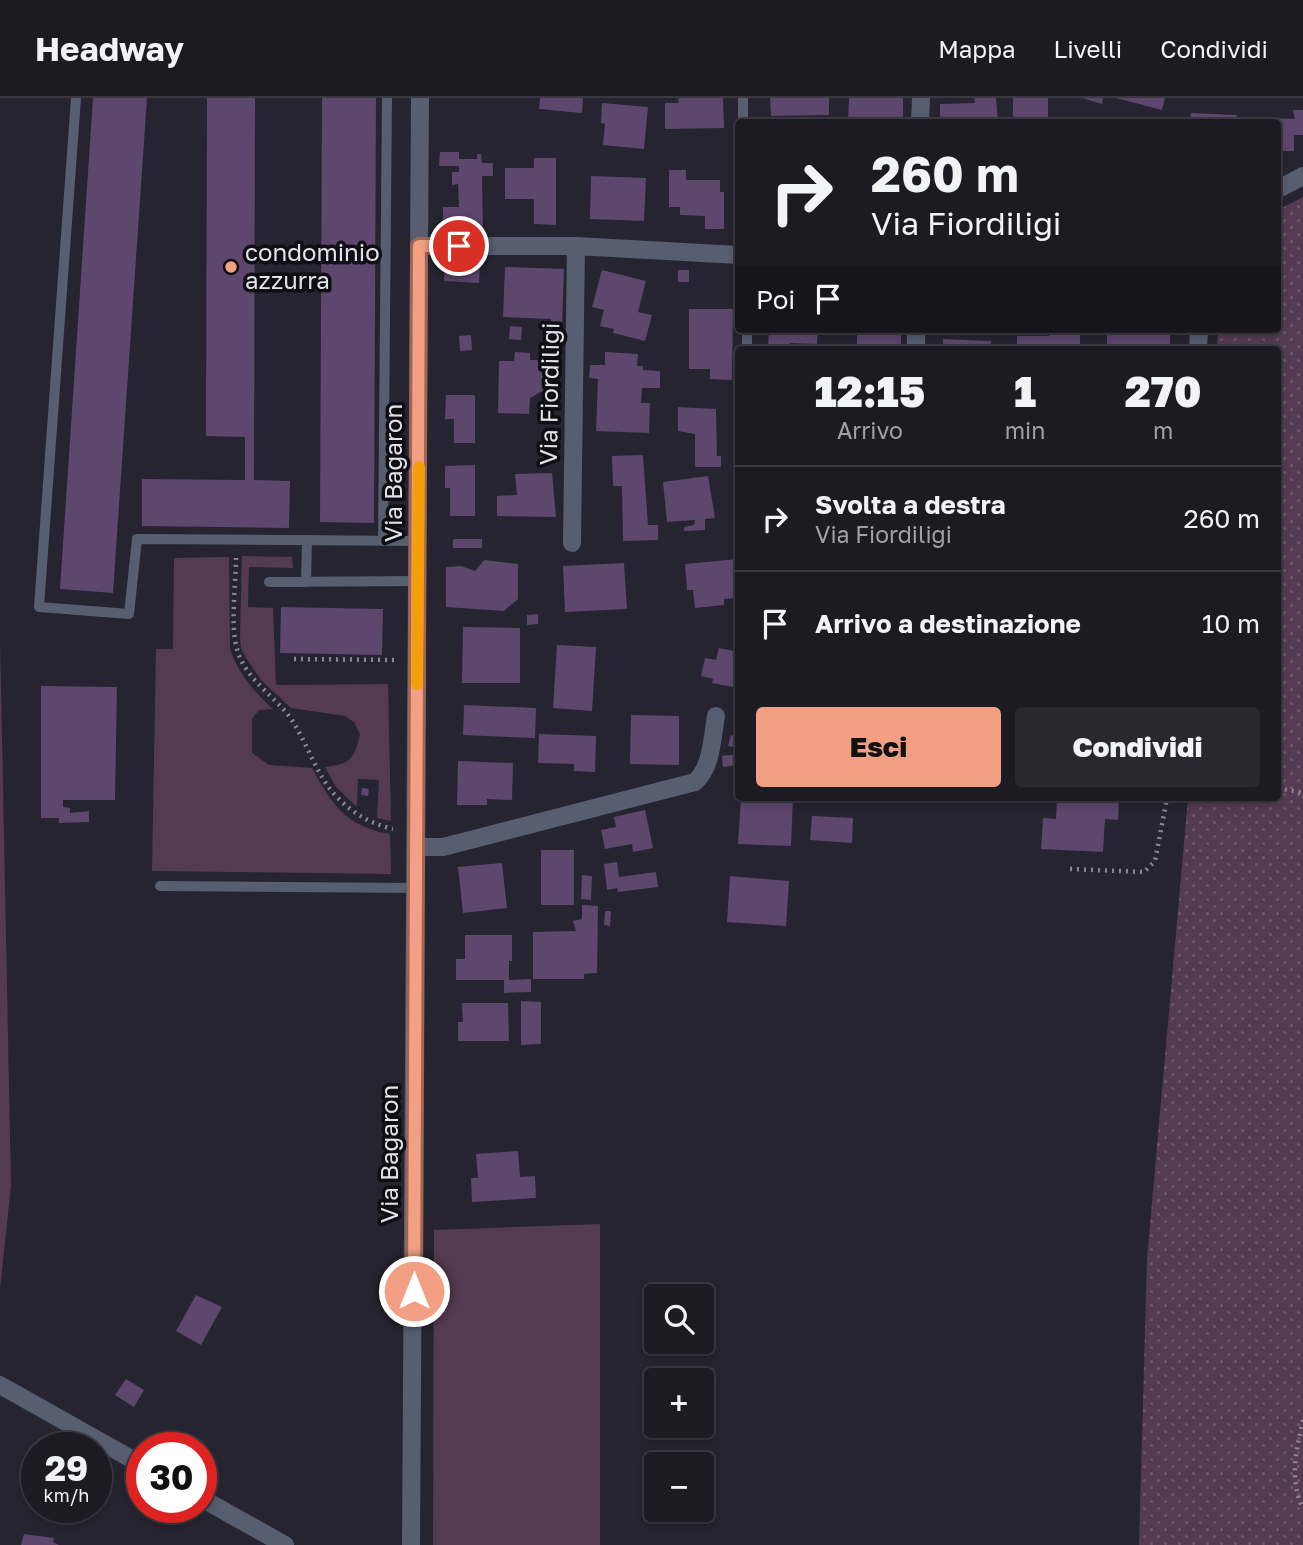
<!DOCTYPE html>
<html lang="it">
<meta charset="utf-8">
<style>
body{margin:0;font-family:"Golos Text",sans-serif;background:#292831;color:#f1f3f6;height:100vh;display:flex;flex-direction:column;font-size:26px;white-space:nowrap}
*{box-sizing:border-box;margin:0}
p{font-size:23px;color:#a0a1a6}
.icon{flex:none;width:38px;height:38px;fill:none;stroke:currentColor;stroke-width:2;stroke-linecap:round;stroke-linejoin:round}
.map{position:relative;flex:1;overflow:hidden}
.details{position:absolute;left:735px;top:248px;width:546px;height:455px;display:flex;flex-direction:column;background:#1c1b24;border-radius:7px;box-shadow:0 4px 10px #0003,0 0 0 2px #3a3941}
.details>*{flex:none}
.banner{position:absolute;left:735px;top:21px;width:546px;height:214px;border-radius:7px;box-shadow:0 4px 10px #0003,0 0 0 2px #3a3941;background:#1c1b24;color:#f1f3f6;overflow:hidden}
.tools{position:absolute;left:644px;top:1186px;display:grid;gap:14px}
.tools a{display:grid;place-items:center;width:70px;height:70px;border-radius:7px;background:#1c1b24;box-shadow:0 4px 10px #0003,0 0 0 2px #3a3941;font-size:35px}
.speed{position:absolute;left:21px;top:1334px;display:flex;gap:14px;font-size:35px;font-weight:700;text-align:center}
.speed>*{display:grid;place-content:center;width:91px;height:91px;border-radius:50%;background:#1c1b24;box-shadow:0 4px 10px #0003,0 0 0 2px #3a3941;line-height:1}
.speed small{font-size:18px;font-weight:400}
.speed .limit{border:10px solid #d22;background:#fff;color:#111}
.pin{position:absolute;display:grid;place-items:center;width:60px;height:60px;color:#fff;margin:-30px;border:4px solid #fff;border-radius:50%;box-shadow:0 2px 7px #0007}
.me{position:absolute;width:77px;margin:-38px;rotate:0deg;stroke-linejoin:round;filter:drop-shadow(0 0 5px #0008)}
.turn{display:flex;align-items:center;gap:24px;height:147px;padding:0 21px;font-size:32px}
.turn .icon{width:91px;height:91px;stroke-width:2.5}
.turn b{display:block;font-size:49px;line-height:60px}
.then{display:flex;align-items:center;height:66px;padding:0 21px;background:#0003;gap:14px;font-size:26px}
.eta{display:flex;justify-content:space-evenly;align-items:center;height:119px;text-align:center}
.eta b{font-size:42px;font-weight:800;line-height:49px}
.cta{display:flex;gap:14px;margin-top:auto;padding:14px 21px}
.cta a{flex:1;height:80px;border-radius:7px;background:#f39f83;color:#111;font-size:28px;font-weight:800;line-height:80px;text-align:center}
.cta a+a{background:#292831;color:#f1f3f6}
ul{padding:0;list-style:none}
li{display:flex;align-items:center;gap:21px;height:105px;padding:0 21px;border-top:2px solid #3a3941}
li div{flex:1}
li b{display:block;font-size:26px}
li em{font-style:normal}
header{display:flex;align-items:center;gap:42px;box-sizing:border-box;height:98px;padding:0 35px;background:#1c1b24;border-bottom:2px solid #3a3941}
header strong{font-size:33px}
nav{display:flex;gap:38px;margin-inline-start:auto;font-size:24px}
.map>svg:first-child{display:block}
</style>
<header>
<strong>Headway</strong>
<nav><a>Mappa</a><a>Livelli</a><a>Condividi</a></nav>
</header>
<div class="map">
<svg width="1303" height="1447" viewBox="0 0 1303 1447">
<defs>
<pattern id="park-dots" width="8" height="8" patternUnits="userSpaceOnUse" patternTransform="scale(1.75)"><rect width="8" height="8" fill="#553b51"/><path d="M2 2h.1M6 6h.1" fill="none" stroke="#6d576a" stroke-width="1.8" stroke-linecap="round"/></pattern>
</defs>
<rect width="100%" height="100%" fill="#252430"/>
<path fill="#553b51" d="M242,458L292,459L293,470L249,469L248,509L273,510L276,587L388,586L391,723L377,720L379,682L358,681L357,709L336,689L325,669C350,667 355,660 360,636L354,624L345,618L291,610L262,583L246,560L241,550L240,538Z
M229,459L230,551C238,575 255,595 273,611L259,612L252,621V655L269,667L312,670C332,707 347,729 390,736L391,776L152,773L156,551H173L174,460Z
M0,540L11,1087L0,1191Z
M600,1126V1447H433L434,1132Z"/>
<path fill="url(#park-dots)" d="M1303,99V1447H1139L1147,1161L1188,700H1278V252H1217L1218,231H1278V112Z"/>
<path fill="#5d476d" d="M93,0H147L113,495L60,491Z
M207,0H255L254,382L290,383L289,430L142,428V381L245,382V339L206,338Z
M322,0H376L374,425L320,424Z
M540,0H583L582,15L539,11Z
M678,0H723L724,30L665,31V5H679Z
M770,0H829V17L771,18Z
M849,0H903V24H848Z
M974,0H996L998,24H940V6L975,5Z
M1013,0H1048V24H1013Z
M1082,0H1103L1102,6Z
M1116,0H1165L1162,12Z
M602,5L648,9L644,51L603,47L605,26L601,25Z
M1293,12H1303V37H1294V53H1278V24H1246V19L1295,21Z
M1191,15L1237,17L1236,24H1190Z
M440,54H459V61H477V56H481L482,65H493V78H482L483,136L452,137V123H443V109H459L458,86L452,87V74H459V68H439Z
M534,60H556V127L534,126V101H505V70H534Z
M669,72H686V82H720V94H724V131H705V118L680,117V109H669Z
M591,78L646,80L644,123L590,121Z
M445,162L480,164L479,185L444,183Z
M505,169L564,171L562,230L551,229V221L503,219Z
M602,172L646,183L638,214L652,217L645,243L613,235L614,231L600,228L604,212L592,209Z
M678,172H689V184H678Z
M689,211H733L732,282L710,281V271H689Z
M510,228L522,229L521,242L509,241Z
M769,231H818L817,246L790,245V252H768Z
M857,231H901V252H857Z
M1107,231H1141V236H1170V252H1107Z
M1049,234H1080V252H1017V238H1049Z
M471,237L472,252L460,253L459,238Z
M943,241L991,243L990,252H943Z
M515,254L530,255V262H546V291L530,300L529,316L498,315L499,263H514Z
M605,254L638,256L637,268H643V272L660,273V290H642L641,305H650L649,335L596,333L598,281L589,280L590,267H605Z
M446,297H475V345H454V321H445Z
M678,309L716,311L717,358H721V369H695V336L678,333Z
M643,357L648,427H658V442L623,443L622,388H613L612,358Z
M475,367V418H450V390H445V368Z
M552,375L556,419L497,418V398L517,397L515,376Z
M708,378L715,420L705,421V432L684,433V429L694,427L695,422L667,424L663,384Z
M453,441H482V450H453Z
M738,461V500L724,501V507L695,510L693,492H687L685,466Z
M484,462L518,466V501L504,513L446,509V469L461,468L475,473Z
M624,465L627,511L565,514L563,468Z
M281,509L383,511L382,557L280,555Z
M538,516V526L527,527V517Z
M463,529L520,530V585H462Z
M557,547L596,549L592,613L553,610Z
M719,550L738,554V590L712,585L713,581L701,578L705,560L716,562Z
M41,588L117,589L115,702H63V709L70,710V715L89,713V724L59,725V720H41Z
M464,607L536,610L535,640L463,637Z
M631,617L679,618V667L630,666Z
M539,636L596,638L595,674L574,673V666L538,665Z
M731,637L738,639V650L728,648Z
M738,656V667L723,669L722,658Z
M458,663L513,665L512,702L487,701V707H457Z
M362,690L369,691L368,698L361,697Z
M741,700H793L791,748L738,746Z
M1057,700H1119L1118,722L1105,721L1103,754L1041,751L1043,720L1056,721Z
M645,712L653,750L633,754L632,746L605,751L601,732L616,729L614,719Z
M812,718L853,720L852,745L810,742Z
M541,752H574V807H541Z
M617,764L619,779L656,774L658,789L618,794L617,790L607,792L604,766Z
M502,765L507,810L463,815L458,769Z
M582,777L592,778L591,802L581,801Z
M730,778L789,783L786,828L727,824Z
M582,807L598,808L597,875L584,876V881H533V834L576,833L573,823L582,821Z
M605,813H611L610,828L604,827Z
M465,837H512V863H509V882L531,881V894L504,895V882H456V861H465Z
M521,903L541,904V946L521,947Z
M462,905H508L509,943H458V924H463Z
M518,1053L520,1079L535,1078L536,1100L472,1104L471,1080H478L476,1056Z
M196,1197L222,1209L201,1247L176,1233Z
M126,1281L144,1292L134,1309L115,1297Z
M24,1436L54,1440L53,1444L59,1447H21Z"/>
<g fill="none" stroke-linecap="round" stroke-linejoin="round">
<path stroke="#8a8993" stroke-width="4.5" stroke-dasharray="2 5" stroke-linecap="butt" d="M236,460C236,485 230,527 237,551C244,579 272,596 289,618C306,641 316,677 335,697C352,715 369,725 393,731
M294,561L395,562
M1278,690L1303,695
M1070,771L1144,774L1155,763L1167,700
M1303,1322C1296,1353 1289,1381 1303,1411"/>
<path stroke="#565e6f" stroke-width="10" d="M76,0L39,509L129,516L137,441L419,443
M743,0V24
M747,252V231
M383,443L387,0
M269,484L418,483
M306,484L307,442
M160,788L416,790"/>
<path stroke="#565e6f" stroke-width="18" d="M920,24L921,0
M1278,91L1303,78
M419,148H576L738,157
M916,252V231
M1198,252L1199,231
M572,445L576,148
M416,749H443L695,684C712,669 712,640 716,618
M0,1287L142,1367
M201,1400L285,1447
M411,1447L420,0"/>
</g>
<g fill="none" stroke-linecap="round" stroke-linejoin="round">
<g stroke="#9e6755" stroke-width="18">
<path id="route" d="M414,1193L419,148H459"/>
</g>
<use href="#route" stroke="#f39f83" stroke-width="12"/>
<path stroke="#f59e0b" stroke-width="12" d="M417,586L419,369"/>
</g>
<circle fill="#f39f83" stroke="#0f0e14" stroke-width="2.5" cx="231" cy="169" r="7"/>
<g text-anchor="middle" stroke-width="7" stroke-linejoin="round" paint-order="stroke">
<g font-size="24" fill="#e3e2ea" stroke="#0f0e14" text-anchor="start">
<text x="245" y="163">condominio<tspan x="245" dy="28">azzurra</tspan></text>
</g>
<g font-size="24" fill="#e3e2ea" stroke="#0f0e14">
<text transform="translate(550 296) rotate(-89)" y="8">Via Fiordiligi</text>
<text transform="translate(394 375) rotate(-90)" y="8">Via Bagaron</text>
<text transform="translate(390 1056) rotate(-90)" y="8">Via Bagaron</text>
</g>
</g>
</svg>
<div class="tools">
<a><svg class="icon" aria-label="search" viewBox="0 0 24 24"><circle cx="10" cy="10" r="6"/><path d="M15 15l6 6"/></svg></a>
<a>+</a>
<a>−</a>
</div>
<div class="speed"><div>29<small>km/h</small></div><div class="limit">30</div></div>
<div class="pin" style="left:459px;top:148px;background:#d93025"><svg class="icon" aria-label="arrive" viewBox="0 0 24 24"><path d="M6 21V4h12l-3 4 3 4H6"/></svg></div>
<svg class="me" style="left:414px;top:1193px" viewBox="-20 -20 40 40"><circle r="17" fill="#f39f83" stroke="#fff" stroke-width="3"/><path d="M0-11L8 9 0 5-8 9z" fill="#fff"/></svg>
<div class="banner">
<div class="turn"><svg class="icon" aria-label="right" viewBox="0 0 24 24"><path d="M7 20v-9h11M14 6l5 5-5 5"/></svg><div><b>260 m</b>Via Fiordiligi</div></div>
<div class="then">Poi<svg class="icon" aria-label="arrive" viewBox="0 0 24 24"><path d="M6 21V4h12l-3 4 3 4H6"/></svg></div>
</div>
<section class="details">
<div class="eta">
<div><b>12:15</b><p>Arrivo</p></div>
<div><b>1</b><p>min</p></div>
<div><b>270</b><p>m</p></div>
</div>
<ul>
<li><svg class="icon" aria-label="right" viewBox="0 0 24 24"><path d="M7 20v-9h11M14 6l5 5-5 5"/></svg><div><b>Svolta a destra</b><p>Via Fiordiligi</p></div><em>260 m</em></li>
<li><svg class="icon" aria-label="arrive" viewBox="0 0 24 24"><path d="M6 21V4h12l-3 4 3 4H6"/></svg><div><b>Arrivo a destinazione</b></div><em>10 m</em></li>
</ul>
<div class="cta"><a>Esci</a><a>Condividi</a></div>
</section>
</div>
